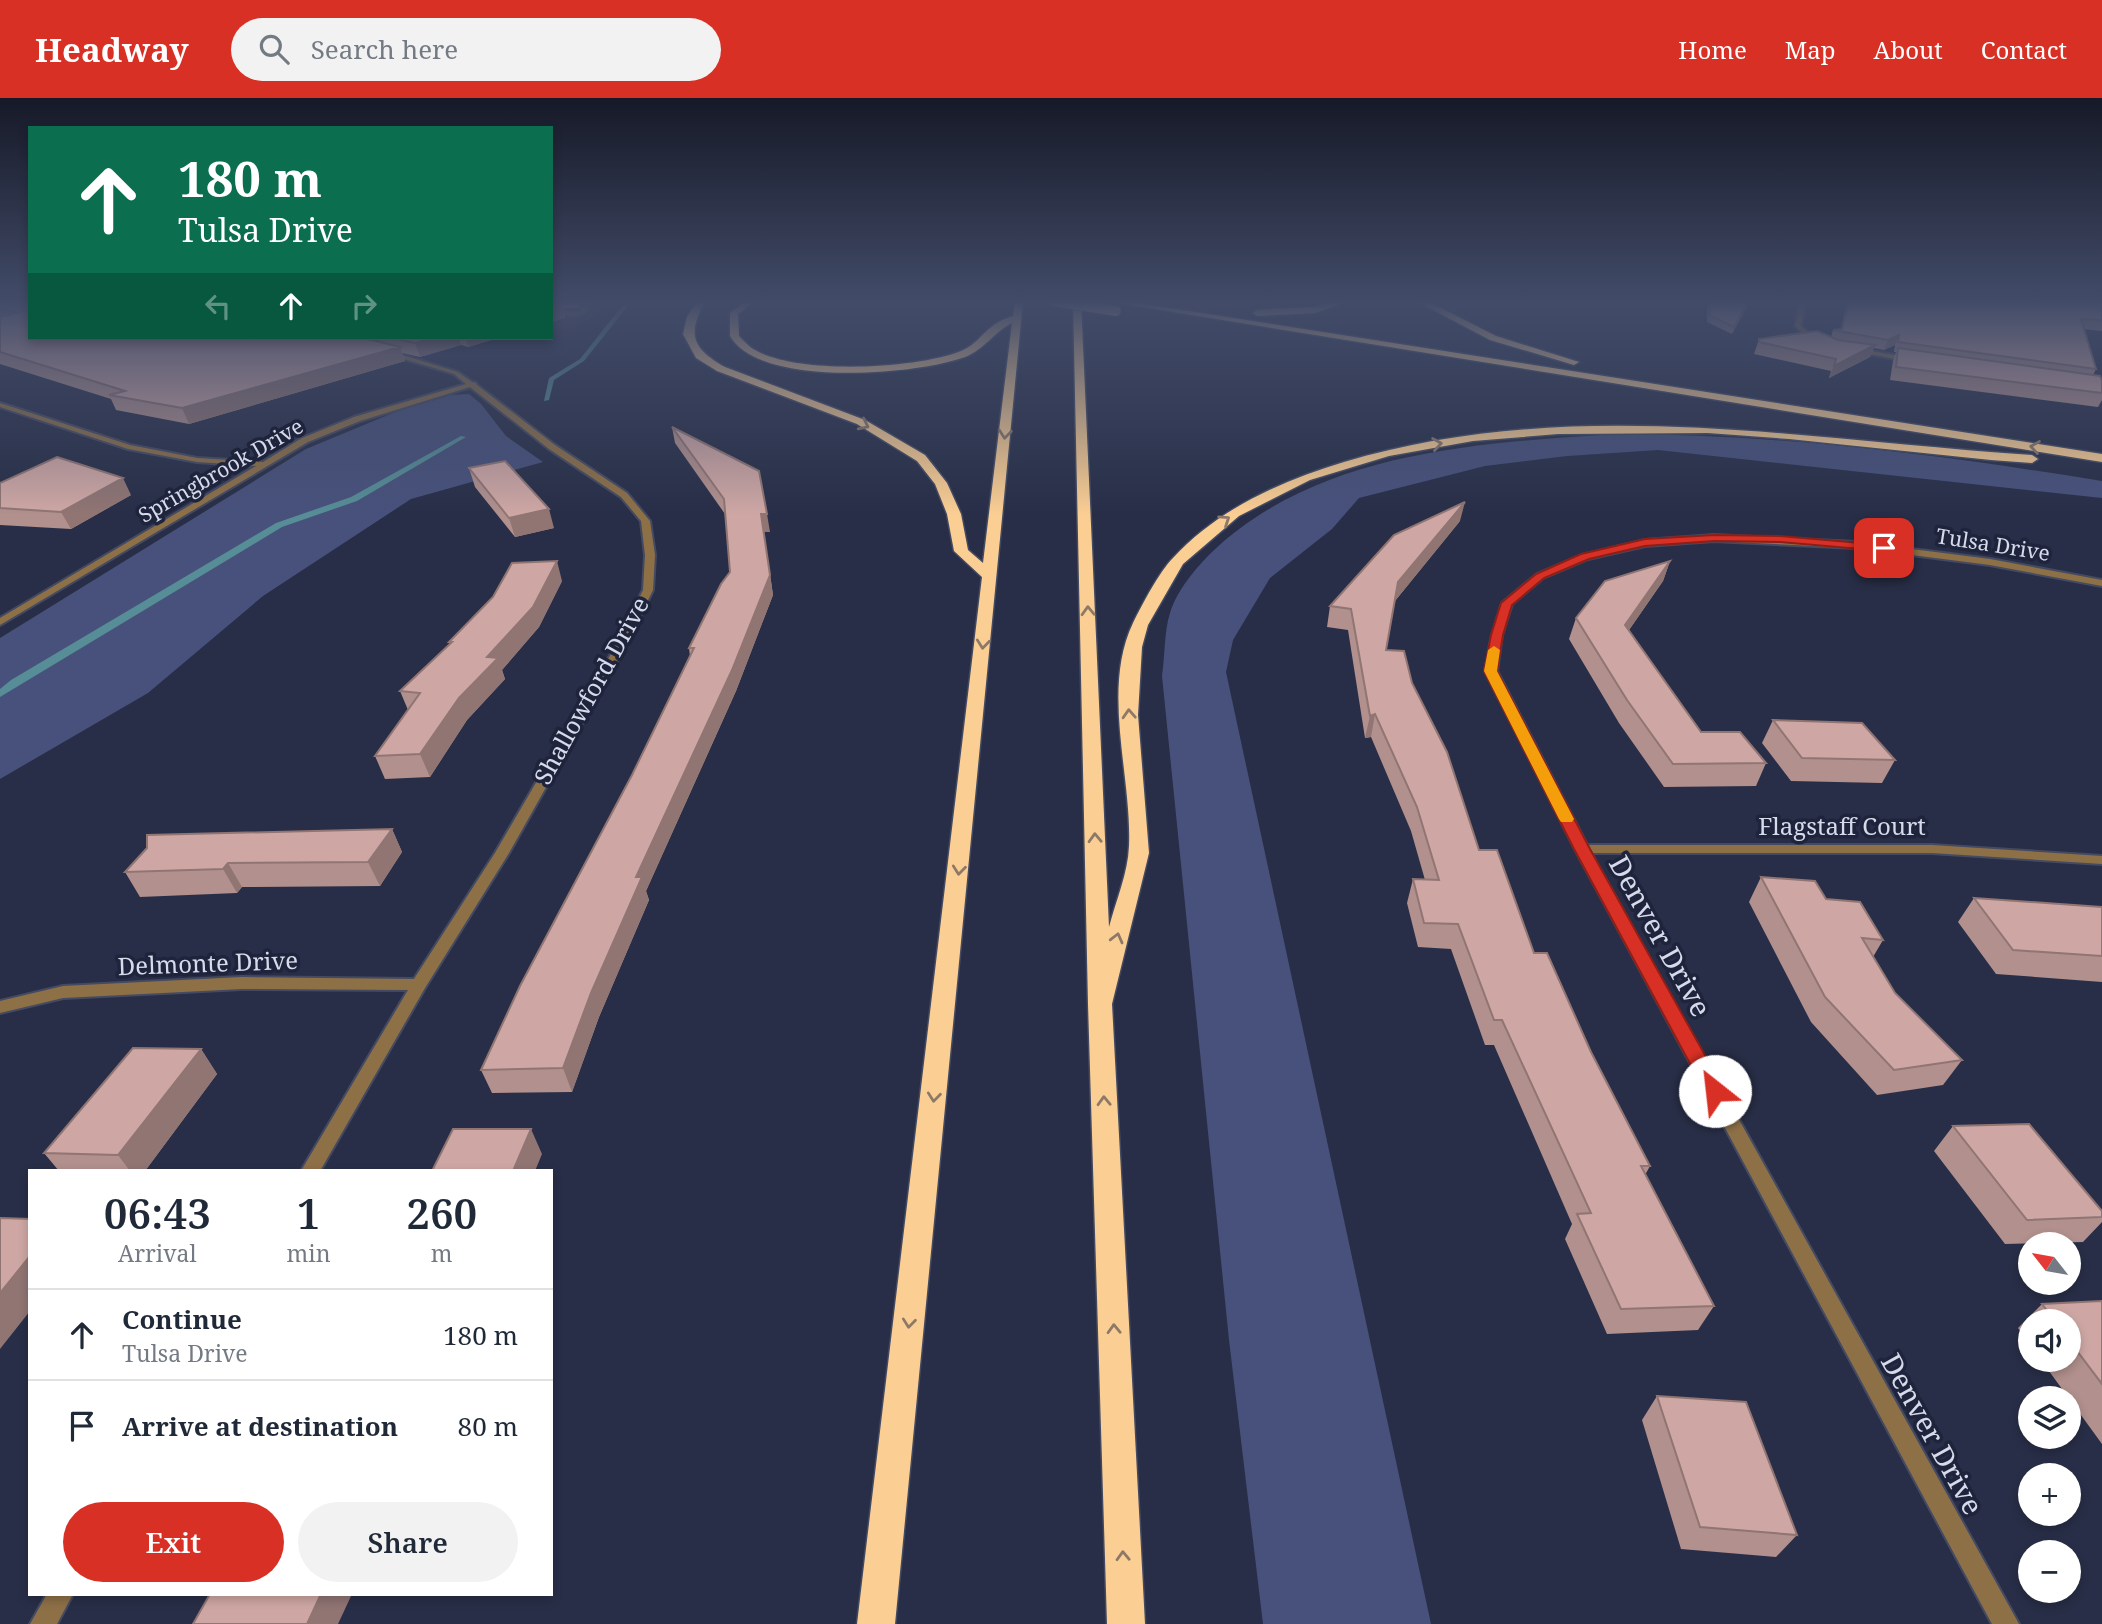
<!DOCTYPE html>
<meta charset="utf-8">
<style>
body{margin:0;font-family:"Noto Serif",serif;background:#f2f2f3;color:#1f2937;height:100vh;display:flex;flex-direction:column;font-size:26px;white-space:nowrap}
*{box-sizing:border-box;margin:0}
p{font-size:23px;color:#747a83}
.icon{flex:none;width:38px;height:38px;fill:none;stroke:currentColor;stroke-width:2;stroke-linecap:round;stroke-linejoin:round}
.map{position:relative;flex:1;overflow:hidden}
.details{position:absolute;left:28px;top:1071px;width:525px;height:427px;display:flex;flex-direction:column;background:#fff;border-radius:0px;box-shadow:0 4px 10px #0003}
.details>*{flex:none}
.hud{position:absolute;left:28px;top:28px;width:525px;height:214px;border-radius:0px;box-shadow:0 4px 10px #0003;background:#0b6e4f;color:#fff;overflow:hidden}
.needle{width:46px;rotate:301deg}
.tools{position:absolute;left:2018px;top:1134px;display:grid;gap:14px}
.tools a{display:grid;place-items:center;width:63px;height:63px;border-radius:50%;background:#fff;box-shadow:0 4px 10px #0003;font-size:35px}
.pin{position:absolute;display:grid;place-items:center;width:60px;height:60px;color:#fff;margin:-30px;border-radius:14px;box-shadow:0 4px 10px #0006}
.me{position:absolute;width:77px;margin:-38px;rotate:331deg;stroke-linejoin:round;filter:drop-shadow(0 0 5px #0008)}
.turn{display:flex;align-items:center;gap:24px;height:147px;padding:0 35px;font-size:32px}
.turn .icon{width:91px;height:91px;stroke-width:2.5}
.turn b{display:block;font-size:49px;line-height:60px}
.lanes{display:flex;align-items:center;height:66px;padding:0 35px;background:#0003;justify-content:center;gap:35px;direction:ltr}
.lanes .off{opacity:.35}
.eta{display:flex;justify-content:space-evenly;align-items:center;height:119px;text-align:center}
.eta b{font-size:42px;font-weight:600;line-height:49px}
.primary-button{display:flex;gap:14px;margin-top:auto;padding:14px 35px}
.primary-button a{flex:1;height:80px;border-radius:42px;background:#d93025;color:#fff;font-size:28px;font-weight:600;line-height:80px;text-align:center}
.primary-button a+a{background:#f2f2f3;color:#1f2937}
ul{padding:0;list-style:none}
li{display:flex;align-items:center;gap:21px;height:91px;padding:0 35px;border-top:2px solid #e0e1e3}
li div{flex:1}
li b{display:block;font-size:26px}
li em{font-style:normal}
header{display:flex;align-items:center;gap:42px;box-sizing:border-box;height:98px;padding:0 35px;background:#d93025;color:#fff}
header strong{font-size:33px}
nav{display:flex;gap:38px;margin-inline-start:auto;font-size:24px}
.search{width:490px;height:63px;background:#f2f2f3;display:flex;align-items:center;gap:18px;box-sizing:border-box;padding:0 24px;border-radius:38px;color:#747a83;font-size:26px}
.map>svg:first-child{display:block}
</style>
<header>
<strong>Headway</strong>
<div class="search"><svg class="icon" aria-label="search" viewBox="0 0 24 24"><circle cx="10" cy="10" r="6"/><path d="M15 15l6 6"/></svg>Search here</div>
<nav><a>Home</a><a>Map</a><a>About</a><a>Contact</a></nav>
</header>
<div class="map">
<svg width="2102" height="1526" viewBox="0 0 2102 1526">
<rect width="100%" height="100%" fill="#282e47"/>
<path fill="#383546" d="M551,203H608L601,213L571,233L551,229Z"/>
<path fill="#47517b" d="M469,296L481,306L506,338L543,364L411,401L263,498L148,595L0,681V540L306,351L400,312L451,297Z
M1616,336C1780,336 1940,357 2102,383V400L1658,352L1567,358L1485,368L1359,400L1332,431L1270,480L1233,542L1226,574L1431,1526H1263L1229,1242L1162,578C1165,558 1164,534 1170,515C1177,492 1196,470 1212,454C1318,353 1478,345 1616,336Z"/>
<g fill="none" stroke-linecap="round" stroke-linejoin="round">
<path fill="#568d96" fill-rule="evenodd" d="M626,203H632L584,263L554,282L549,302L544,303L549,280L580,261Z
M461,338L466,339L357,403L282,429L0,599V591L11,582L276,425L351,399Z"/>
<g stroke="#444a61" stroke-width="4">
<path id="service" d="M587,203H593C583,225 572,217 551,216V212L580,214Z"/>
</g>
<g stroke="#444a61" stroke-width="4">
<path id="minor" d="M1800,203H1806L1801,228L1812,238L1824,243V245L1808,240L1795,228Z
M1855,250L1911,260L1914,262L1911,264L1853,253Z
M386,252L458,274L472,284L476,285L477,287L555,347L627,395L650,423L655,457L653,492L625,549L509,755L425,890L320,1073H301L408,892L242,891L63,900L0,915V903L63,888L242,879L414,881L495,755L615,549L643,492L645,457L641,423L621,399L549,351L470,289L360,323L308,344L0,527V520L256,368L197,364L128,351L0,309V305L130,347L197,360L263,364L302,340L354,319L466,286L454,276L384,255Z
M1714,437L1857,444L1990,461L2102,482V488L1990,467L1857,450L1714,443L1645,448L1588,461L1543,480L1512,506L1502,537L1497,573L1587,747H1932L2102,758V766L1932,755H1591L2019,1526H1992L1575,751L1485,573L1492,537L1502,505L1537,476L1582,457L1645,442Z
M47,1496H73L57,1526H30Z"/>
</g>
<g stroke="#444a61" stroke-width="3">
<path id="motorway" d="M697,203H705C687,237 692,250 725,269L865,322L925,357L947,385L961,416L968,452L983,465L1012,225C994,234 985,251 965,259C916,277 760,290 730,238V215L746,203H756L738,216L739,238C744,243 749,249 755,252C797,277 916,271 961,253C976,247 981,236 994,227C999,223 1007,220 1013,218L1015,203H1023L895,1526H857L982,479L954,453L947,416L935,386L917,363L857,326L717,273L696,260L683,236L687,219Z
M1073,203H1081L1109,829C1116,802 1128,775 1129,748C1132,678 1101,592 1133,525C1142,507 1159,474 1173,460C1218,411 1281,383 1344,364C1572,296 1802,342 2032,357L2038,361L2032,365L1991,362L1789,341L1708,335L1558,336L1473,343L1389,358L1310,382L1239,418L1183,466L1148,527L1142,549L1138,617L1149,755L1112,906L1145,1526H1107L1088,906Z
M1105,203H1125L2102,356V364Z
M1335,203H1348L1315,215L1257,218L1253,215L1257,212L1314,209Z
M1416,203H1427L1496,238L1579,264L1574,267L1490,242Z"/>
</g>
<use href="#service" fill="#8e7047" fill-rule="evenodd"/>
<use href="#minor" fill="#8e7047" fill-rule="evenodd"/>
<use href="#motorway" fill="#fbce93" fill-rule="evenodd"/>
<g stroke="#444a61" stroke-width="11" stroke-linecap="butt">
<path id="motorway-bridge" d="M1053,203L1116,213"/>
</g>
<use href="#motorway-bridge" stroke="#fbce93" stroke-width="10"/>
</g>
<path fill="#b1908d" d="M0,203L30,240H498L468,249L461,247L420,259L402,255L405,263L189,326L116,312L111,301L0,266Z
M551,203H581H580L581,208L579,210H563L565,220L551,224Z
M1710,203H1750L1732,236L1707,224V210Z
M1847,203H2102V233L2084,231L2096,271L2093,277L2102,283V302L2098,309L1890,282L1893,263L1896,254H1894L1895,247L1884,252L1874,250L1870,259L1829,280L1831,273L1754,256L1759,241L1831,239L1833,232L1841,231Z
M672,329L770,434H764L773,497L736,593L646,793L649,802L599,919L572,994L492,995L481,972L632,677L690,558L689,550L730,474L725,416L675,345Z
M469,370L554,430L515,439L475,389Z
M0,385L131,397L71,431L0,427Z
M1460,423L1395,503L1386,552L1412,585L1479,752L1534,855L1591,954L1650,1068L1645,1077L1714,1208L1698,1232L1607,1236L1565,1141L1572,1126L1494,947H1485L1451,851L1418,849L1407,805L1413,781L1425,782L1411,733L1371,639L1365,640L1348,532L1327,529L1330,508Z
M1670,463L1663,483L1629,532L1701,634L1766,665L1756,688L1664,689L1619,625L1569,541L1576,520Z
M562,483L539,529L502,572L505,581L467,622L430,679L385,681L375,658L408,612L400,593L450,546L449,544Z
M1773,622L1895,662L1882,685L1791,683L1762,645Z
M392,731L402,754L380,788L242,789L237,795L140,799L125,774Z
M1761,779L1826,801L1883,842L1873,859L1895,895L1962,962L1943,987L1877,997L1811,924L1749,804Z
M1974,800L2102,809V884L1996,876L1958,824Z
M201,951L217,976L145,1073H59L44,1055Z
M1953,1028L2102,1113V1124L2083,1144L2005,1146L1934,1053Z
M2102,1203V1346L2041,1262H2068V1223H2030V1247L2018,1230L2042,1206Z
M1657,1298L1797,1437L1776,1459L1681,1451L1642,1322Z"/>
<path fill="#907573" d="M1748,203H1750L1732,236L1734,229Z
M25,205L30,214L0,224V210Z
M562,207L565,220L551,224V210Z
M1899,237L1895,247L1884,252L1888,242Z
M433,240H459L461,247L420,259L415,245Z
M466,240H498L468,249Z
M1875,247L1870,259L1829,280L1834,268Z
M400,249L405,263L189,326L182,310Z
M123,380L131,397L71,431L61,414Z
M1465,404L1460,423L1394,504L1398,484Z
M549,411L554,430L515,439L509,420Z
M761,416H767L770,434H764L773,497L736,593L646,793L649,802L599,919L572,994L563,970L636,779Z
M557,463L562,483L539,529L502,572L505,581L467,622L430,679L420,656L487,559Z
M1670,463L1663,483L1618,548L1625,527Z
M1375,616L1371,639L1365,640L1370,618Z
M392,731L402,754L380,788L368,764Z
M228,765L242,789L237,795L223,771Z
M201,951L217,976L145,1073H130L118,1057Z
M531,1031L542,1056L535,1073H513Z
M30,1158V1213L0,1251V1195Z
M321,1496H352L338,1526H307Z"/>
<path fill="#cea7a4" stroke="#907573" stroke-width="2" d="M0,203H30V240H364L400,249L182,310L109,297L125,293L0,254V219L24,213L25,205L0,210Z
M1710,203H1748L1734,229L1709,217Z
M1849,203H2102V222L2081,221L2096,271L1898,244L1899,237L1888,242L1833,232L1842,231Z
M551,206L562,207L551,210Z
M1817,233L1838,242L1875,247L1834,268L1836,261L1759,244V241Z
M393,240H433L415,245Z
M1898,250L2100,278L2102,283V295L1896,269Z
M672,329L759,373L767,416H761L770,477L732,572L636,779H642L591,895L563,970L481,972L520,888L632,677L694,550H689L721,486L730,474L724,401Z
M57,359L123,380L61,414L0,410V385Z
M505,363L549,411L509,420L469,370Z
M1465,404L1398,484L1386,552L1404,553L1412,585L1447,654L1479,752H1497L1534,855H1547L1591,954L1650,1068H1641L1714,1208L1621,1211L1577,1116L1591,1115L1502,922H1494L1458,826L1424,825L1413,781L1439,782L1417,709L1375,616L1370,618L1351,511L1330,508L1394,437Z
M557,463L533,509L487,559L498,560L459,600L420,656L375,658L420,595L400,593L452,544H449L493,499L512,465Z
M1670,463L1625,527L1701,634H1740L1766,665L1673,666L1627,602L1576,520L1605,483Z
M1773,622L1862,625L1895,662L1802,660Z
M392,731L368,764L228,765L223,771L125,774L147,750V737Z
M1761,779L1815,783L1826,801L1860,804L1883,842L1862,840L1895,895L1962,962L1894,972L1825,899Z
M1974,800L2102,809V858L2013,852Z
M133,950L201,951L118,1057L44,1055Z
M2029,1026L2102,1113V1119L2027,1122L1953,1028Z
M453,1031H531L513,1073H432Z
M0,1120L30,1121V1158L0,1195Z
M2102,1203V1286L2068,1241V1223H2055L2042,1206Z
M1657,1298L1746,1304L1797,1437L1700,1429Z
M210,1496H321L307,1526H193Z"/>
<defs><path id="oneway-chevron" d="M-2-3.5L2.5 0L-2 3.5" fill="none" stroke-width="1.6" stroke-linecap="round" stroke-linejoin="round" transform="scale(1.75)"/></defs>
<g stroke="#8d7968">
<use href="#oneway-chevron" transform="translate(864 327) rotate(26)"/>
<use href="#oneway-chevron" transform="translate(1005 336) rotate(96)"/>
<use href="#oneway-chevron" transform="translate(1437 346) rotate(-9)"/>
<use href="#oneway-chevron" transform="translate(2035 349) rotate(-171)"/>
<use href="#oneway-chevron" transform="translate(1225 422) rotate(-34)"/>
<use href="#oneway-chevron" transform="translate(1088 513) rotate(-92)"/>
<use href="#oneway-chevron" transform="translate(983 546) rotate(96)"/>
<use href="#oneway-chevron" transform="translate(1129 616) rotate(-93)"/>
<use href="#oneway-chevron" transform="translate(1095 740) rotate(-92)"/>
<use href="#oneway-chevron" transform="translate(959 772) rotate(96)"/>
<use href="#oneway-chevron" transform="translate(1117 840) rotate(-76)"/>
<use href="#oneway-chevron" transform="translate(934 999) rotate(96)"/>
<use href="#oneway-chevron" transform="translate(1104 1003) rotate(-92)"/>
<use href="#oneway-chevron" transform="translate(909 1225) rotate(96)"/>
<use href="#oneway-chevron" transform="translate(1114 1231) rotate(-92)"/>
<use href="#oneway-chevron" transform="translate(1123 1458) rotate(-92)"/>
</g>
<linearGradient id="sky" x2="0" y2="1"><stop stop-color="#161927"/><stop offset="0.49" stop-color="#424c69"/><stop offset="1" stop-color="#424c69" stop-opacity="0"/></linearGradient>
<rect width="2102" height="417" fill="url(#sky)"/>
<path fill="#d93025" stroke="#8d1f18" stroke-width="2" d="M1714,437L1780,438L1884,447L1889,450L1884,453L1780,444L1714,443L1645,448L1589,461L1544,480L1512,507L1503,537L1497,573L1590,751L1725,993L1722,999L1715,1001L1708,999L1574,751L1484,573L1491,537L1501,505L1536,476L1581,456L1645,441Z"/>
<path fill="#f59e0b" d="M1494,548L1500,552L1497,573L1574,721L1572,724H1561L1559,721L1484,573L1488,552Z"/>
<g text-anchor="middle" stroke-width="7" stroke-linejoin="round" paint-order="stroke">
<g font-size="21" fill="#d6daeb" stroke="#1f243d">
<text transform="translate(221 373) rotate(-30)" y="7">Springbrook Drive</text>
<text transform="translate(1993 447) rotate(9)" y="7">Tulsa Drive</text>
</g>
<g font-size="24" fill="#d6daeb" stroke="#1f243d">
<text transform="translate(592 593) rotate(-61)" y="8">Shallowford Drive</text>
<text x="1842" y="737">Flagstaff Court</text>
<text transform="translate(208 866) rotate(-2)" y="8">Delmonte Drive</text>
</g>
<g font-size="28" fill="#d6daeb" stroke="#1f243d">
<text transform="translate(1660 838) rotate(61)" y="10">Denver Drive</text>
<text transform="translate(1932 1336) rotate(61)" y="10">Denver Drive</text>
</g>
</g>
</svg>
<div class="tools">
<a><svg class="needle" viewBox="-14 -14 28 28"><path d="M0-13l5 13h-10z" fill="#e53935"/><path d="M0 13l5-13h-10z" fill="#747a83"/></svg></a>
<a><svg class="icon" aria-label="sound" viewBox="0 0 24 24"><path d="M4 9h4l5-4v14l-5-4H4zM17 9q2 3 0 6"/></svg></a>
<a><svg class="icon" aria-label="layers" viewBox="0 0 24 24"><path d="M12 4l9 5-9 5-9-5zM3 14l9 5 9-5"/></svg></a>
<a>+</a>
<a>−</a>
</div>
<div class="pin" style="left:1884px;top:450px;background:#d93025"><svg class="icon" aria-label="arrive" viewBox="0 0 24 24"><path d="M6 21V4h12l-3 4 3 4H6"/></svg></div>
<svg class="me" style="left:1715px;top:993px" viewBox="-20 -20 40 40"><circle r="19" fill="#fff"/><path d="M0-13L10 11 0 6-10 11z" fill="#d93025"/></svg>
<div class="hud">
<div class="turn"><svg class="icon" aria-label="ahead" viewBox="0 0 24 24"><path d="M12 20V5M6 11l6-6 6 6"/></svg><div><b>180 m</b>Tulsa Drive</div></div>
<div class="lanes"><svg class="icon off" aria-label="left" viewBox="0 0 24 24"><path d="M17 20v-9H6M10 6l-5 5 5 5"/></svg><svg class="icon" aria-label="ahead" viewBox="0 0 24 24"><path d="M12 20V5M6 11l6-6 6 6"/></svg><svg class="icon off" aria-label="right" viewBox="0 0 24 24"><path d="M7 20v-9h11M14 6l5 5-5 5"/></svg></div>
</div>
<section class="details">
<div class="eta">
<div><b>06:43</b><p>Arrival</p></div>
<div><b>1</b><p>min</p></div>
<div><b>260</b><p>m</p></div>
</div>
<ul>
<li><svg class="icon" aria-label="ahead" viewBox="0 0 24 24"><path d="M12 20V5M6 11l6-6 6 6"/></svg><div><b>Continue</b><p>Tulsa Drive</p></div><em>180 m</em></li>
<li><svg class="icon" aria-label="arrive" viewBox="0 0 24 24"><path d="M6 21V4h12l-3 4 3 4H6"/></svg><div><b>Arrive at destination</b></div><em>80 m</em></li>
</ul>
<div class="primary-button"><a>Exit</a><a>Share</a></div>
</section>
</div>
